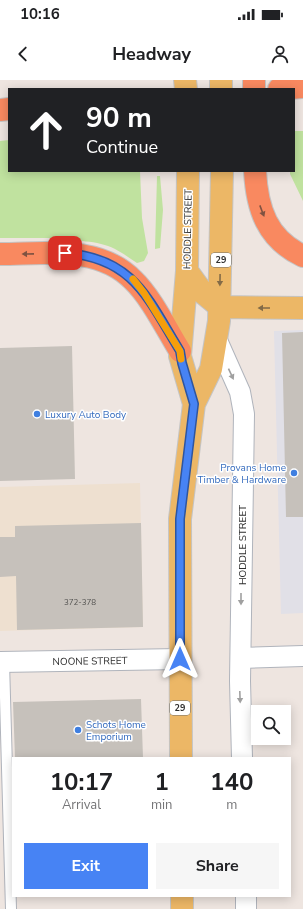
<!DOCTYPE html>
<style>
body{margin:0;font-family:"Nunito Sans",sans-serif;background:#f6f6f6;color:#202124;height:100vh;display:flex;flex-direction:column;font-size:15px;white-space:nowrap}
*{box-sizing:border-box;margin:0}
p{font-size:13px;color:#757577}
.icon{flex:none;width:22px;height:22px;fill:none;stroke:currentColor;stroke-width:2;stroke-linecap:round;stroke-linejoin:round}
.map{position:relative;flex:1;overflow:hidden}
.panel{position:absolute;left:12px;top:677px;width:279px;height:140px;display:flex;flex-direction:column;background:#fff;border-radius:0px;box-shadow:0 2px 10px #0003}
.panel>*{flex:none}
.hud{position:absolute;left:8px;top:8px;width:287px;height:84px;border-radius:0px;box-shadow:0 2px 10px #0003;background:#202124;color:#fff;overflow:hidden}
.controls{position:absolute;left:251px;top:625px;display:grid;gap:8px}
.controls a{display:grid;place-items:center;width:40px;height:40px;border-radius:0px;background:#fff;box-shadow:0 2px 10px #0003;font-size:20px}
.pin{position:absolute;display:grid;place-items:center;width:34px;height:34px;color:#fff;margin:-17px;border-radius:8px;box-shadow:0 2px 6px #0006}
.me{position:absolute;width:44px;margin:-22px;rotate:0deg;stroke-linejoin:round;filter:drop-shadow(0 0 3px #0008)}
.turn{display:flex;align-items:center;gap:14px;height:84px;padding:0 12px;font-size:18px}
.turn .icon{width:52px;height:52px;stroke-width:2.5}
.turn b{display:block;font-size:28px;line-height:34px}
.eta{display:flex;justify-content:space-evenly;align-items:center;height:68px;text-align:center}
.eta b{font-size:24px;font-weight:700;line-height:28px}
.button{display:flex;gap:8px;margin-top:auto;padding:8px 12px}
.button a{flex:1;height:46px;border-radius:0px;background:#4783f4;color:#fff;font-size:16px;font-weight:700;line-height:46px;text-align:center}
.button a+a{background:#f6f6f6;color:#202124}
.status{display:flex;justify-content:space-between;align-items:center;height:28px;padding:0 20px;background:#fff;direction:ltr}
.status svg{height:11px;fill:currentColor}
header{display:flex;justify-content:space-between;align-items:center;height:52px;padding:0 12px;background:#fff;font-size:18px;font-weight:700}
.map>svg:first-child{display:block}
</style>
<div class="status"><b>10:16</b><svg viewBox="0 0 49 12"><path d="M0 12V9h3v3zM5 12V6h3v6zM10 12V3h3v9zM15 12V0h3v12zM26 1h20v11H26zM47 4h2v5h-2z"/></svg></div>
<header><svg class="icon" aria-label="back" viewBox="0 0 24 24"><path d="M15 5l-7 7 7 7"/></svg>Headway<svg class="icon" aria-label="person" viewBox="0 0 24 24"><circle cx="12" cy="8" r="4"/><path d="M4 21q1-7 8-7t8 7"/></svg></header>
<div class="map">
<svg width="303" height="829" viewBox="0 0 303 829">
<rect width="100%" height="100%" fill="#eee5e0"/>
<path fill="#e1e0e7" d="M303,250V533L281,534L274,251Z"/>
<path fill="#eee0d0" d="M140,403L143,547L0,551V407Z"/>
<path fill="#c0e29f" d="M294,51H303V121L290,94V91H294Z
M9,60V91H140L142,138L148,173L144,181L137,183C125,175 115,167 101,164C91,161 80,162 70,158H0V61Z
M157,96H160L163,130L160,168L155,169Z"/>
<path fill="#c6c1bb" d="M303,252V437H286L282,253Z
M72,266L75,399L0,401V268Z
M141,443L143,547L17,550L16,496L0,497V457H15V446Z
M141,619L143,678H15L13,622Z"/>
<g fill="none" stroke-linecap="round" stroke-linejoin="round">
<g stroke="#b0b4bc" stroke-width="12">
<path id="lane" d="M4,582L11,829"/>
</g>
<g stroke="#b0b4bc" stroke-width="22">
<g id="street">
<path d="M216,258L240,312L244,334L240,601L242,678"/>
<path d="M241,578L303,576"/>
<path id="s1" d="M0,582L180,579"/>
<path d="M246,816V829"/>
</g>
</g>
<g stroke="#c4c4c4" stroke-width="24">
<path id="primary" d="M185,0L186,9
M221,0V9
M188,91L187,191L180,276L194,324
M187,191L203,213L220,227
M220,227L303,228
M181,678L180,439L194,324L211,289L219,241L222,91
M182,816V829"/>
</g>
<g stroke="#c4c4c4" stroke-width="24">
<path id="highway" d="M254,0V9
M279,9L303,7
M0,30L9,29
M255,91C257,129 267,159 303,176
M0,174C45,174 99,165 133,200C151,217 167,250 180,271"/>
</g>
<use href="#lane" stroke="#fff" stroke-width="10"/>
<use href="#street" stroke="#fff" stroke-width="20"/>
<use href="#primary" stroke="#ecb766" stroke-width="22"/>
<use href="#highway" stroke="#f98960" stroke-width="22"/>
</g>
<defs><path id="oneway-solid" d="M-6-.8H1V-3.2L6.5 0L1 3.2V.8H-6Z"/></defs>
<g fill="#7f5241">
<use href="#oneway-solid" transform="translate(262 131) rotate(69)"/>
<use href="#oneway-solid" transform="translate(28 174) rotate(179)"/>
</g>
<g fill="#836b47">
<use href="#oneway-solid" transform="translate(220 200) rotate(91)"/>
<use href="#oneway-solid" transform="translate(264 228) rotate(180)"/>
</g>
<g fill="#a0a0a0">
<use href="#oneway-solid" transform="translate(231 294) rotate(65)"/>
<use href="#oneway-solid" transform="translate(241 519) rotate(90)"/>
<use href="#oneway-solid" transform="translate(240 617) rotate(88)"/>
</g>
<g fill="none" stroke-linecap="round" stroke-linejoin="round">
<g stroke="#2e559f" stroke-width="10">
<path id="route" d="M65,173C134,178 148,219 180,271L182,283L194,324L180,439V579"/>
</g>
<use href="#route" stroke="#4783f4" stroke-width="7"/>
<path stroke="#f59e0b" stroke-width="7" d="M133,199L144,213L180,271L181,279"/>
</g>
<g fill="#3f7fe0" stroke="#fff" stroke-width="1.5">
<circle cx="37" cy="334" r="4"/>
<circle cx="294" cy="393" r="4"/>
<circle cx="78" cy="650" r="4"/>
</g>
<g text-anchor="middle" stroke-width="3" stroke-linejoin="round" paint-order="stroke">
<g font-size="8" fill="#535250">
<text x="80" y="525">372-378</text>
</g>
<g fill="#fff" stroke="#6c6c6c" stroke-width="1">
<rect x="211" y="173" width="20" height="14" rx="3"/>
<rect x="170" y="621" width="20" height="14" rx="3"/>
</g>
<g font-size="9" font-weight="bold" fill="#2d2d2d">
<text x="221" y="183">29</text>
<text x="180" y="631">29</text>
</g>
<g font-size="10" fill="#2d2d2d" stroke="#fff">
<text transform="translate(187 149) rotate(-89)" y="4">HODDLE STREET</text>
<text transform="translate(242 465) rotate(-90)" y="4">HODDLE STREET</text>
<text dy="4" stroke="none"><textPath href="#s1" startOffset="90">NOONE STREET</textPath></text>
</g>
<g font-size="10" fill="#366cbe" stroke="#fff" text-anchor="start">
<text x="45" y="338">Luxury Auto Body</text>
<text x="286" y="391" text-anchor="end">Provans Home<tspan x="286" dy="12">Timber &amp; Hardware</tspan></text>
<text x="86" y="648">Schots Home<tspan x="86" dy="12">Emporium</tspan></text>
</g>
</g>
</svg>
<div class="controls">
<a><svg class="icon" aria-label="search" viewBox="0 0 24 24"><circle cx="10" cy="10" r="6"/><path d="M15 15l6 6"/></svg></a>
</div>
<div class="pin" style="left:65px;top:173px;background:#d93025"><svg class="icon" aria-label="arrive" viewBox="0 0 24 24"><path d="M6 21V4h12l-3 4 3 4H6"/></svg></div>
<svg class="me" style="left:180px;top:579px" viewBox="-20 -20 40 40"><path d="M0-17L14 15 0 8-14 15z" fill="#4783f4" stroke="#fff" stroke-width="4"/></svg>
<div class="hud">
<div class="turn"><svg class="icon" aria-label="ahead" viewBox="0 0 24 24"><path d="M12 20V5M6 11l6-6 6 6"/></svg><div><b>90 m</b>Continue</div></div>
</div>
<section class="panel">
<div class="eta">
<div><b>10:17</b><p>Arrival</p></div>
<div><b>1</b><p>min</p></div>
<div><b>140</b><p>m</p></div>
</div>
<div class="button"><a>Exit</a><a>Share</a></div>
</section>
</div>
